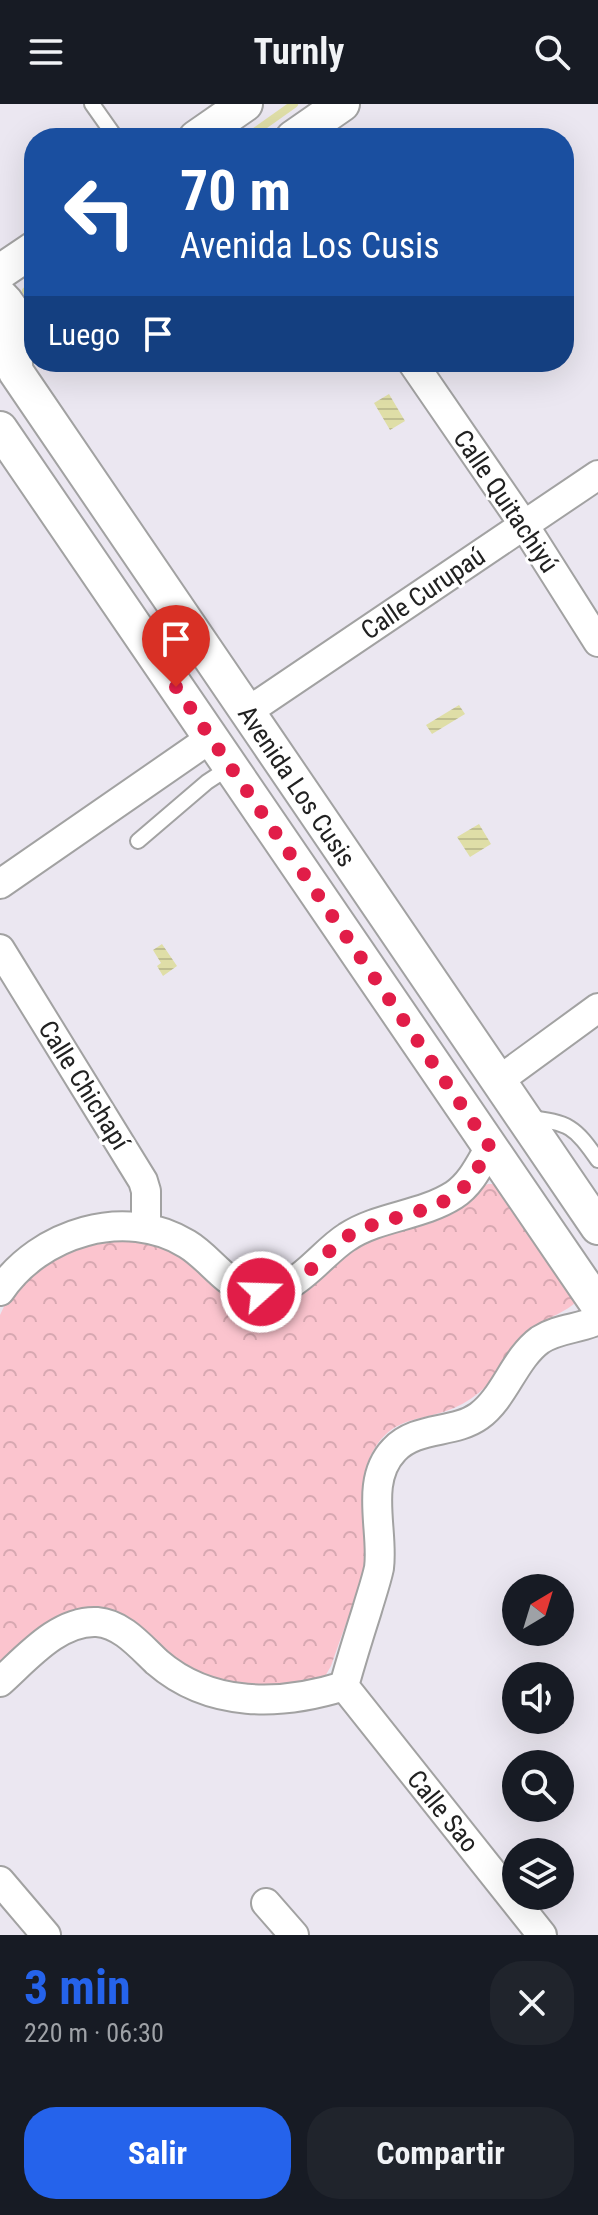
<!DOCTYPE html>
<html lang="es">
<meta charset="utf-8">
<style>
body{margin:0;font-family:"Roboto Condensed",sans-serif;background:#20242c;color:#f1f3f6;height:100vh;display:flex;flex-direction:column;font-size:30px;white-space:nowrap}
*{box-sizing:border-box;margin:0}
p{font-size:26px;color:#9ea1a6}
.icon{flex:none;width:44px;height:44px;fill:none;stroke:currentColor;stroke-width:2;stroke-linecap:round;stroke-linejoin:round}
.map{position:relative;height:1831px;overflow:hidden}
.sheet{display:flex;flex-direction:column;background:#171b24;flex:1}
.sheet>*{flex:none}
.banner{position:absolute;left:24px;top:24px;width:550px;height:244px;border-radius:32px;box-shadow:0 8px 32px #0002;background:#1a4fa0;color:#fff;overflow:hidden}
.needle{width:52px;rotate:38deg}
.fabs{position:absolute;left:502px;top:1470px;display:grid;gap:16px}
.fabs a{display:grid;place-items:center;width:72px;height:72px;border-radius:50%;background:#171b24;box-shadow:0 8px 32px #0002;font-size:40px}
.pin{position:absolute;display:grid;place-items:center;width:68px;height:68px;color:#fff;margin:-82px -34px;border-radius:50% 50% 50% 0;rotate:-45deg;box-shadow:0 0 8px #0007}
.pin .icon{rotate:45deg}
.me{position:absolute;width:88px;margin:-44px;rotate:70deg;stroke-linejoin:round;filter:drop-shadow(0 0 6px #0008)}
.turn{display:flex;align-items:center;gap:28px;height:168px;padding:0 24px;font-size:36px}
.turn .icon{width:104px;height:104px;stroke-width:2.5}
.turn b{display:block;font-size:56px;line-height:68px}
.then{display:flex;align-items:center;height:76px;padding:0 24px;background:#0003;gap:16px;font-size:30px}
.round{display:grid;place-items:center;flex:none;width:84px;height:84px;border-radius:32px;background:#20242c}
.overview{display:flex;align-items:center;justify-content:space-between;height:136px;padding:0 24px}
h1{font-size:48px;font-weight:700;line-height:60px;color:#2563eb}
.cta{display:flex;gap:16px;margin-top:auto;padding:16px 24px}
.cta a{flex:1;height:92px;border-radius:32px;background:#2563eb;color:#fff;font-size:32px;font-weight:700;line-height:92px;text-align:center}
.cta a+a{background:#20242c;color:#f1f3f6}
header{display:flex;justify-content:space-between;align-items:center;height:104px;padding:0 24px;background:#171b24;font-size:36px;font-weight:700}
.map>svg:first-child{display:block}
</style>
<header><svg class="icon" aria-label="menu" viewBox="0 0 24 24"><path d="M4 6h16M4 12h16M4 18h16"/></svg>Turnly<svg class="icon" aria-label="search" viewBox="0 0 24 24"><circle cx="10" cy="10" r="6"/><path d="M15 15l6 6"/></svg></header>
<div class="map">
<svg width="598" height="1831" viewBox="0 0 598 1831">
<defs>
<pattern id="park-crowns" width="20" height="18" patternUnits="userSpaceOnUse" patternTransform="scale(2)"><rect width="20" height="18" fill="#fbc4ce"/><path d="M2 6a3 3 0 1 1 6 0M12 15a3 3 0 1 1 6 0" fill="none" stroke="#d7a8b1"/></pattern>
<pattern id="water-rules" width="6" height="5" patternUnits="userSpaceOnUse" patternTransform="scale(2)"><rect width="6" height="5" fill="#dfdea7"/><path d="M0 2.5h6" fill="none" stroke="#bfbe8f"/></pattern>
</defs>
<rect width="100%" height="100%" fill="#ebe7f1"/>
<path fill="url(#park-crowns)" d="M488,1080H497L577,1197C566,1209 548,1212 537,1223C510,1251 492,1288 454,1304C418,1319 390,1310 369,1355C355,1387 369,1424 367,1458C366,1469 359,1482 356,1493C347,1516 339,1539 331,1562L324,1574L308,1580L269,1583L227,1580L195,1570L118,1511L0,1561V1211L7,1196L45,1156L98,1136L151,1138L176,1146L241,1194Z"/>
<path fill="url(#water-rules)" d="M389,290L405,317L390,326L374,299Z
M459,601L465,610L432,630L426,621Z
M479,720L491,740L470,753L457,733Z
M162,840L177,862L163,872L157,862L161,859L153,846Z"/>
<g fill="none" stroke-linecap="round" stroke-linejoin="round">
<path stroke="#dfdea7" stroke-width="8" d="M246,34L294,0
M26,187L34,182"/>
<g stroke="#a2a2a2" stroke-width="18">
<path id="service" d="M92,0L116,34
M138,737L207,678L230,663
M528,1014C569,1018 575,1023 598,1056"/>
</g>
<g stroke="#a2a2a2" stroke-width="32">
<path id="minor" d="M412,258L524,421L598,538
M247,608L598,371
M0,780L211,634
M0,845L143,1077L146,1087V1123
M498,977L598,904
M0,1187C39,1129 125,1102 187,1140C209,1153 225,1180 250,1187C291,1198 318,1151 347,1133C379,1112 421,1112 454,1091C471,1080 480,1060 490,1043
M0,1578C26,1555 58,1516 97,1518C122,1520 140,1542 157,1558C210,1604 281,1602 344,1582C351,1557 359,1531 367,1506C371,1492 376,1478 379,1464C384,1427 364,1377 394,1346C416,1322 454,1330 479,1312C505,1293 514,1255 540,1236C558,1224 580,1225 598,1216
M344,1582L542,1831
M0,1777L46,1831
M266,1799L294,1831"/>
</g>
<g stroke="#a2a2a2" stroke-width="38">
<path id="tertiary" d="M196,34L245,0
M293,34L342,0
M0,168L34,145
M0,192C26,216 10,239 16,268L598,1123
M0,325L598,1201"/>
</g>
<use href="#service" stroke="#fff" stroke-width="14"/>
<use href="#minor" stroke="#fff" stroke-width="28"/>
<use href="#tertiary" stroke="#fff" stroke-width="34"/>
</g>
<g fill="none" stroke-linecap="round" stroke-linejoin="round">
<path stroke="#e11d48" stroke-width="14" stroke-dasharray="0 25.2" d="M176,583L490,1043C483,1055 476,1069 467,1080C436,1113 384,1110 348,1132C337,1138 329,1148 320,1157C303,1174 285,1184 261,1188"/>
</g>
<g text-anchor="middle" stroke-width="6" stroke-linejoin="round" paint-order="stroke">
<g font-size="26" fill="#212121" stroke="#fff">
<text transform="translate(506 397) rotate(56)" y="9">Calle Quitachiyú</text>
<text transform="translate(423 489) rotate(-34)" y="9">Calle Curupaú</text>
<text transform="translate(297 682) rotate(56)" y="9">Avenida Los Cusis</text>
<text transform="translate(84 981) rotate(58)" y="9">Calle Chichapí</text>
<text transform="translate(443 1707) rotate(51)" y="9">Calle Sao</text>
</g>
</g>
</svg>
<div class="fabs">
<a><svg class="needle" viewBox="-14 -14 28 28"><path d="M0-13l5 13h-10z" fill="#e53935"/><path d="M0 13l5-13h-10z" fill="#9ea1a6"/></svg></a>
<a><svg class="icon" aria-label="sound" viewBox="0 0 24 24"><path d="M4 9h4l5-4v14l-5-4H4zM17 9q2 3 0 6"/></svg></a>
<a><svg class="icon" aria-label="search" viewBox="0 0 24 24"><circle cx="10" cy="10" r="6"/><path d="M15 15l6 6"/></svg></a>
<a><svg class="icon" aria-label="layers" viewBox="0 0 24 24"><path d="M12 4l9 5-9 5-9-5zM3 14l9 5 9-5"/></svg></a>
</div>
<div class="pin" style="left:176px;top:583px;background:#d93025"><svg class="icon" aria-label="arrive" viewBox="0 0 24 24"><path d="M6 21V4h12l-3 4 3 4H6"/></svg></div>
<svg class="me" style="left:261px;top:1188px" viewBox="-20 -20 40 40"><circle r="17" fill="#e11d48" stroke="#fff" stroke-width="3"/><path d="M0-11L8 9 0 5-8 9z" fill="#fff"/></svg>
<div class="banner">
<div class="turn"><svg class="icon" aria-label="left" viewBox="0 0 24 24"><path d="M17 20v-9H6M10 6l-5 5 5 5"/></svg><div><b>70 m</b>Avenida Los Cusis</div></div>
<div class="then">Luego<svg class="icon" aria-label="arrive" viewBox="0 0 24 24"><path d="M6 21V4h12l-3 4 3 4H6"/></svg></div>
</div>
</div>
<section class="sheet">
<div class="overview"><div><h1>3 min</h1><p>220 m · 06:30</p></div><a class="round"><svg class="icon" aria-label="close" viewBox="0 0 24 24"><path d="M6 6l12 12M18 6L6 18"/></svg></a></div>
<div class="cta"><a>Salir</a><a>Compartir</a></div>
</section>
